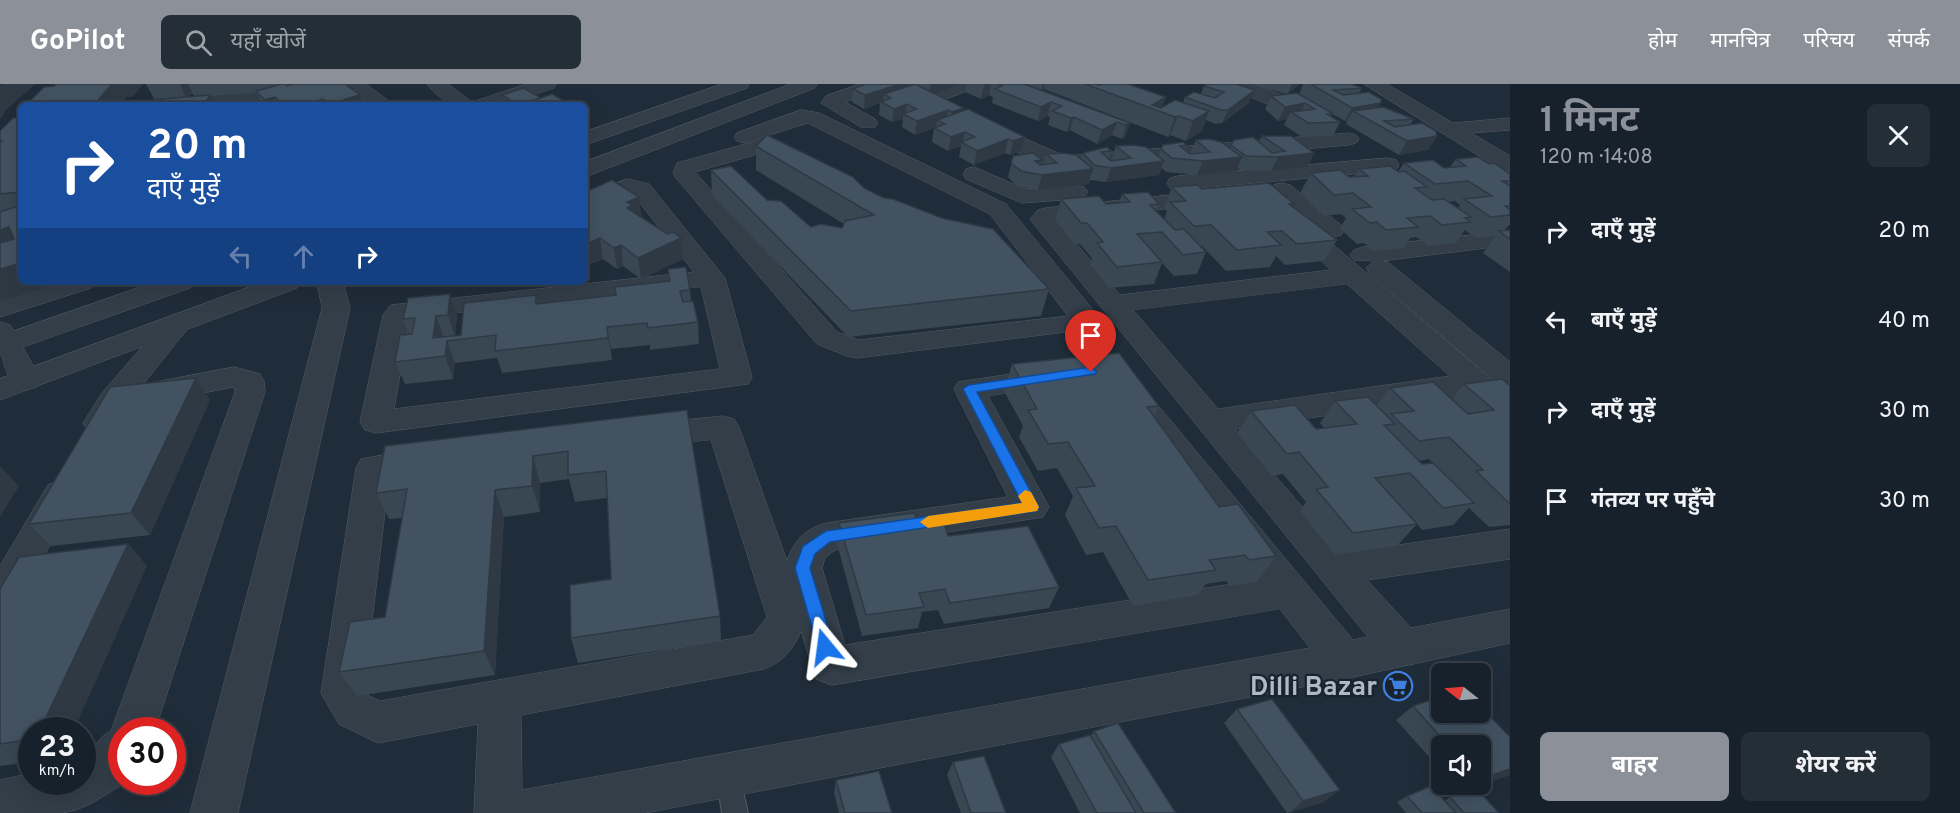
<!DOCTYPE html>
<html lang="hi">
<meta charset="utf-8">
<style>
body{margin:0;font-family:Overpass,"Noto Sans Devanagari",sans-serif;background:#242e37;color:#f1f3f6;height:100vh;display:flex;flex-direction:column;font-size:22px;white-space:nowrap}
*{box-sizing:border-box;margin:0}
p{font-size:20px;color:#9ea3a9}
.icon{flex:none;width:33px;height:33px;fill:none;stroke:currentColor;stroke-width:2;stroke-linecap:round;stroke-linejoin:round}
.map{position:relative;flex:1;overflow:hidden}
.drawer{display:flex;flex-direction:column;background:#17212b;width:450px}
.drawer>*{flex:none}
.hud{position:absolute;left:18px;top:18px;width:570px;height:183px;border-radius:9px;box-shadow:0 6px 24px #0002,0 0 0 2px #363e47;background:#1a4fa0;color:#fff;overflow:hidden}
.needle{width:39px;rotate:287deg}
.buttons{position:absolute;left:1431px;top:579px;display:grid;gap:12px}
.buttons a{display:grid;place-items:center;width:60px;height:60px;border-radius:9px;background:#17212b;box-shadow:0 6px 24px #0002,0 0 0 2px #363e47;font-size:30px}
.speed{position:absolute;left:18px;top:633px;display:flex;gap:12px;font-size:30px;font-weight:700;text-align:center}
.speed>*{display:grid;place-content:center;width:78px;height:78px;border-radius:50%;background:#17212b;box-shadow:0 6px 24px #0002,0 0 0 2px #363e47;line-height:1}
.speed small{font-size:15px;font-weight:400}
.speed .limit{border:9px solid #d22;background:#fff;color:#111}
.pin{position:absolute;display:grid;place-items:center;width:51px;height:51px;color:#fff;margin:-62px -26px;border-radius:50% 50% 50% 0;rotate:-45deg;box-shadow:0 0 6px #0007}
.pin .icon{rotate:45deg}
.me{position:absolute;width:66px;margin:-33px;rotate:344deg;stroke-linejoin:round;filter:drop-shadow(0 0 4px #0008)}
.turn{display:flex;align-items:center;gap:21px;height:126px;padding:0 30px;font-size:27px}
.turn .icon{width:78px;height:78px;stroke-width:2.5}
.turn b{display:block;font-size:42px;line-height:51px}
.lanes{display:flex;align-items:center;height:57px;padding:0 30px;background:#0003;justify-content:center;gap:30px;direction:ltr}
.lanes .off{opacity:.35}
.round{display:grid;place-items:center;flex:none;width:63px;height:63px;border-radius:9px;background:#242e37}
.headline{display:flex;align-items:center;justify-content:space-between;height:102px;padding:0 30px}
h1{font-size:36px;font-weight:700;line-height:45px;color:#8c9099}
.action{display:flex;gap:12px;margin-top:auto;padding:12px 30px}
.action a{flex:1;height:69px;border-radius:9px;background:#8c9099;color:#fff;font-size:24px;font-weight:700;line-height:69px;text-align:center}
.action a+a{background:#242e37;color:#f1f3f6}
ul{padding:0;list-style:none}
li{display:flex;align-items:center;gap:18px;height:90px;padding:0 30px}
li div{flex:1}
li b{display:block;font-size:22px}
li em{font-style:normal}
header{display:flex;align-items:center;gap:36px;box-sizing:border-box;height:84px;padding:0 30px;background:#8c9099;color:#fff}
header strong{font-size:28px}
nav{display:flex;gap:33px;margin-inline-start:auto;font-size:21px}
.search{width:420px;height:54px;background:#242e37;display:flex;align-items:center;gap:15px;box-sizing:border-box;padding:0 21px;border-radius:9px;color:#9ea3a9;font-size:22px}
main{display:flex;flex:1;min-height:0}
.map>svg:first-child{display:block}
</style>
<header>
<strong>GoPilot</strong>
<div class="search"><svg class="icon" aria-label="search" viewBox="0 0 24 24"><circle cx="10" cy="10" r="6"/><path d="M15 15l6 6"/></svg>यहाँ खोजें</div>
<nav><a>होम</a><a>मानचित्र</a><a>परिचय</a><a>संपर्क</a></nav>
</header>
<main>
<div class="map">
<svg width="1510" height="729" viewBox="0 0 1510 729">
<rect width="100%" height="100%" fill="#1f2c39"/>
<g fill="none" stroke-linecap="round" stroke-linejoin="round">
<g stroke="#505c67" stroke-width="2">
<path id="service" d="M728,678L737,681L748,729H722L716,690L719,681Z"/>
</g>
<g stroke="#505c67" stroke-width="1">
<path id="minor" d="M326,0H366L394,21H371L352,7L288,18L245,21H156L166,15L288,6Z
M427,0H448L472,18L527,0H556L554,4C516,16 455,41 427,0Z
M860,0H887L885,4L845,18L875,35L878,39L875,43H861L821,19L826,12Z
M951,0H976L974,4L929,22L919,16L922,12Z
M1226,0H1253L1304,19L1321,31L1318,35C1306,38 1245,10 1228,4Z
M1364,0H1387L1453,39L1510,34V46L1471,49L1510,72V88L1502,86Z
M801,26L819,29L1006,120L1098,232L1102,238L1098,244L857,274L847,272L817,260L676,94L673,89L677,79L760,56L768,57L771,62L768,67L695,88L837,248L859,256L1068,232L990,130L808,39L744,59L737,57L734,53L737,49Z
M982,36L1065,72L1349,49L1356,51L1359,55L1356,59L1349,61L1065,86L1045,82L975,46L972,42L975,38Z
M1388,74L1396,76L1399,81L1396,86L1178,106L1170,104L1167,99L1170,94L1178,92Z
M974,83L1025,105L1076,101L1084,103L1088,108L1084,113L1076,115L1022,119L966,95L963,90L966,85Z
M628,95L649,100L725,194L752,293L748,300L376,349L365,346L360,338L383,231L391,221L694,188L633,110L585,125V110ZM701,203L720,285L394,325L410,234Z
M1282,99L1290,101L1341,141L1344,146L1341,151L1332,153L1323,151L1274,111L1271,106L1274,101Z
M1209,107L1217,109L1221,114L1217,119L1057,137L1120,211L1331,186L1282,140L1285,135L1294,133L1303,135L1510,311V339L1499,336L1470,310L1235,345L1342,469L1510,445V475L1367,496L1411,544L1510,525V559L1344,595L645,729H474L478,640L378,659L339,640L321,609L356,384L361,375L443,360L723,332L734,335L739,343L787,477C794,456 805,445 826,439L1008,413L954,305L958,298L1111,275L1122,278L1353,556L1368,553L1030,135L1038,126L1046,124ZM1347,200L1450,292L1218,325L1133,226ZM1103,296L1258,496L845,561L822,484L825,474L835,466L1043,433L1049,423L988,312ZM711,356L767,533L753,551L380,617L369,612L364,604L389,394L443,384ZM1280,525L1310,564L522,706L521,631L764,585C783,578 793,566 801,547L816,595L831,601Z
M1510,147V161L1381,177L1388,178L1510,278V304L1499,301L1370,190L1366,184L1375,177L1354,176L1350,171L1354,166L1363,163Z
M55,198H95L91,204L0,233V216Z
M317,198H343L350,224L238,729H190L322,224Z
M178,230L188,233L192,239L125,323L110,347L99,350L88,347L83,339L102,309L168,233Z
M0,238L10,241L14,247L41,296L37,303L26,306L15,303C0,279 0,266 0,238Z
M234,283L260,290L264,297L265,308L155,646H122V698H127L92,719L76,726L62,729H0V696L32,689V698H82V674C95,667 99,651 111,647L235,308L234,303L156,318L145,315L141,308L145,301L156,298Z
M60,397L72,401L77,410L14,529L0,534V482L48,401Z"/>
</g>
<g stroke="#505c67" stroke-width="1">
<path id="tertiary" d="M722,0H749L747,4L585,61V48Z
M791,0H817L815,4L585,93V78Z
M155,198H194L190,204L0,271V252Z
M263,198H301L297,204L0,316V295Z"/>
</g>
<use href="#service" fill="#333e49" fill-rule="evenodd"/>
<use href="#minor" fill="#333e49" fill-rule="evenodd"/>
<use href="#tertiary" fill="#333e49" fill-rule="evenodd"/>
</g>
<path fill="#394753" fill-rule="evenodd" d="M146,0H345L360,11L363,20L382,21H262L257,9L154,15ZM193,10L194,12L187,13L189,11Z
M859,0H961L936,11L963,27L1025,53L1021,67L1010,71L1005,69L974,81L959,73L961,62L948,67L932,58L934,44L915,51L902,43L903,35L892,38L879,31L880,19L864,25L852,18L853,5L858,3Z
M967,0H1100L1099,1L1166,13L1162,24L1183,19L1185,13L1201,10L1204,2L1207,0L1249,19L1222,39L1215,40L1206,36L1202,47L1186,57L1170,51L1168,53L1044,5L1042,6L1130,39L1125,53L1122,55L1112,51L1097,60L1070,46L1067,48L1048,41L1050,33L1048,32L1038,37L992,19L993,13L989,11L981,15L965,8Z
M1252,0H1300L1287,10L1319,22L1299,10L1303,0H1351L1362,4L1359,9L1379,23L1414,35L1410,41L1437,52L1428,66L1399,71L1346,40L1347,37H1345L1332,30L1330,32L1340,38L1333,52L1302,53L1284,41L1287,35L1278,37L1265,25L1271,12L1286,10Z
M502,11L541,14L571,21H508L504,18Z
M21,34V198L0,218V47Z
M1262,52L1314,69L1307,83L1271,87L1240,86L1237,84L1236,87L1197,91L1166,88L1162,84L1159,91L1106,98L1090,96L1088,100L1038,106L1017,102L1008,93L1013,72L1040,81H1043L1046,70L1081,75L1083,69L1111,67L1109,75L1111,77L1116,62L1158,72L1161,65L1187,61L1185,66L1190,70L1196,56L1230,64L1231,61L1259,58Z
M756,62L864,104L1049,205L1041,232L848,253L712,111L711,86L767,116L811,143L842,144L844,140L756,86Z
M1456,75L1489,80L1510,90V141H1509L1504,147L1510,146V188L1483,169L1496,152L1476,154L1465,146L1456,159L1428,162L1416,153L1410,154L1404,164L1373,167L1364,159L1357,160L1340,145L1346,134L1341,130L1323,132L1300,109L1311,89L1349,93H1354L1359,85L1398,88L1404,79L1444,84L1450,83ZM1455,117L1460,121L1458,124L1448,118Z
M1172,103L1202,105L1294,120L1292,123L1337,156L1324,177L1285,181L1276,172L1270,183L1226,187L1202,162H1200L1206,168L1197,190L1174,192L1162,179L1154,200L1109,204L1090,180L1092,174L1080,160H1074L1055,136L1061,115L1106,120L1119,119L1122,110L1159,120L1156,127L1164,135L1167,127L1164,124Z
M585,108L639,113L641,133L683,175L641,195L623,182L617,185L603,175L591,180L585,176Z
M668,185L690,206L691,217L698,238L699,260L650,266V261L611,265L612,276L502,289L497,274L455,279L453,295L405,300L395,278L409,250L403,235L450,210L457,232L455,252L461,251L536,211L538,220L616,211L669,197Z
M1012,280L1159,322L1154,333L1219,423L1276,472L1257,498L1230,502L1226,497L1206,500L1198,511L1133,522L1103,468L1086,471L1065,431L1073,412L1057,384L1038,387L1019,353L1023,342L1004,307Z
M196,294L210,316L150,451L51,462L29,440Z
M1464,300L1510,302V441L1489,443L1469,424L1453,441L1422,446L1417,440L1397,462L1335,471L1300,427L1306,418L1283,390L1272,392L1237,349L1251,327L1316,345L1324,344L1320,339L1335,317L1376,322L1390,304L1452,315ZM1429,375L1433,379L1422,380L1419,377Z
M687,326L720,532L721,557L578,579L571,554L611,495L607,414L575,418L569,395L540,399V428L504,433L495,591L357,612L339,588L385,533L402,434L389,435L376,409Z
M839,439L920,442L948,452L1059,503L1049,524L944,540L938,526L922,528L918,544L862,552L837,460Z
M128,460L147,482L32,646V678L0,682V505Z
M1413,622L1510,653V691L1460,708L1453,700H1480V662H1442V687L1396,636Z
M1237,625L1324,718L1287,729L1224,639Z
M1094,647L1176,729H1080L1051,673L1059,660L1091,652Z
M953,678L1006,729H961L947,691Z
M836,696L892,729H839L834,709Z
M1407,712L1445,717L1450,713L1499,729H1406L1397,718Z"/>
<path fill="#2e3944" d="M2,0H35L4,28L5,29L0,35V2Z
M109,0H143L133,13H126L125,15L128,20L126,21H86Z
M180,0H188L193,10L189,11L186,14Z
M900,0H909L908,10L891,14L884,10L883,18H881L880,19L864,25L865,11Z
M931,0H961L929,13Z
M986,0H991L989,11L981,15L984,1Z
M1043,0H1045L1044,5L1041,7Z
M1292,0H1300L1287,11Z
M1255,6L1249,19L1222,39L1228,26Z
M210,11L215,21H204Z
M360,11L363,21H329V20Z
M275,13L278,21H267L265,16Z
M1166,13L1160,28L1152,21Z
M323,15L325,21H306V20Z
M1051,18L1048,32L1038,37L1041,23Z
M1305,19L1299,33L1291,28L1287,35L1278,37L1285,23Z
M1381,19L1374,33L1353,27L1347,37H1345L1352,24Z
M907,20L906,31L903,30V35L892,38L894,25Z
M964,24L961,38L950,42L952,28Z
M948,26L945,40L937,36L936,43L915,51L917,37Z
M1209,27L1202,47L1186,57L1193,37Z
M1178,32L1170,51L1168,53L1175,33Z
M1074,33L1070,46L1067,48L1071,34Z
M1117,38L1112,51L1097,60L1102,46Z
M1130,39L1125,53L1122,55L1126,41Z
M965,48L962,59L961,58V62L948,67L951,53Z
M1437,52L1428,66L1399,71L1407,57Z
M1025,53L1021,67L1010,71L1013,57Z
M1008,55L1005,69L974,81L977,67Z
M1314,69L1307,83L1271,87L1278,73Z
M1242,73L1236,87L1197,91L1203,77Z
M1164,77L1159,91L1106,98L1111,84Z
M1093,85L1088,100L1038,106L1042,91Z
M639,113L641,134L627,124V118Z
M9,143L21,160L0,178V146Z
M600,154L603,175L591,180L588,159Z
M681,154L683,175L641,195L638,174Z
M621,161L623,182L617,185L614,164Z
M21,179V198H60L0,218V185Z
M450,210L457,232L455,253L448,231Z
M436,232L444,254H433Z
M607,243L611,265L612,276L608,254Z
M447,257L455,279L453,295L445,272Z
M196,294L210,316L150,451L131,429Z
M533,372L540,399V428L532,402Z
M0,382L19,402L0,433Z
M495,406L504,433L495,591L484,567Z
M128,460L147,482L74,646H40Z
M1510,685V691L1460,708L1472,700H1480V695Z
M1340,706L1324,718L1289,729L1303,717Z"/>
<path fill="#425261" stroke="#2e3944" stroke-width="1.5" d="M56,0H112L95,20L86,21H26L44,3L54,2Z
M281,0H284L287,2L292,0H345L360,11L329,20L323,15L306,20L307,21H271V20L280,18L275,13L265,16L256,7Z
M861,0H900L865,11L853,5L863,1Z
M915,0L964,24L952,28L948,26L917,37L903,30L917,25L907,20L894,25L881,18L891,14L884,10Z
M998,0H1024L1130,39L1126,41L1117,38L1102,46L1074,33L1071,34L1052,27L1062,22L1051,18L1041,23L995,5L1002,2Z
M1085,0H1095L1099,1L1102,0H1128L1166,13L1152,21L1161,24L1175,16L1209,27L1193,37L1178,32L1175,33Z
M1207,0H1236L1255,6L1228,26H1221L1185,13L1194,8L1215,14L1224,8L1204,2Z
M1311,0H1351L1362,4L1333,6L1343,11L1369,8L1381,15V19L1352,24Z
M524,4L541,14L522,20V21H518L502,11Z
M1297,9L1332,29L1327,30L1340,38L1308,39L1291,28L1315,25L1305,19L1285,23L1271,12Z
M552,10L571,21H524L522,20Z
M210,11L204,21H148L152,16Z
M376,16L382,21H359Z
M1383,23L1414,35L1384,37L1395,43L1422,39L1436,47L1437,52L1407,57L1353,27Z
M968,25L1025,53L1013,57L1008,55L977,67L961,58L975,53L965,48L951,53L934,44L945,40L937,36Z
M13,34H21V106L19,108L0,110V59L2,57H0V47Z
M767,51L853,93L864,104L884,114L893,115L942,134L993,145L1049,205L851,227L711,86L731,82L767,116L781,117L811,143L821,140L842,144L845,137L874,131L756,62Z
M1262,52H1291L1314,69L1278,73L1246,72L1231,61L1234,56L1253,53L1272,69L1285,67Z
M1209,55L1221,58L1242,73L1203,77L1172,74L1161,65L1163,61L1183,58L1187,61L1180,62L1190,70L1210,68L1196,56Z
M1134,61L1146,63L1164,77L1111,84L1094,81L1083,69L1107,63L1111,67L1101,68L1111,77L1131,74L1116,62Z
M1033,69L1042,76L1035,77L1040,81L1057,79L1046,70L1064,69L1076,71L1093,85L1042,91L1021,87L1011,79L1013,72Z
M1478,73L1489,80L1494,79L1510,90V97H1502L1510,102V122H1505L1510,126V131L1491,133L1464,115L1492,112L1468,97L1435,100L1404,79L1433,76L1444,84L1466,82L1456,75Z
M1390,82L1399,88L1404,87L1427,103L1415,104L1432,116L1444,115L1471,133L1465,134L1471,138L1442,141L1430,132L1407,134L1418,143L1386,146L1377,138L1370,139L1352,125L1371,123L1353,109L1334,111L1311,89L1340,86L1349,93L1368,92L1359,85Z
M612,96L639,113L627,118L632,121L627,124L667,150L673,148L681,154L638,174L621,161L614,164L600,154L588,159L585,157V108Z
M1269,99L1294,120H1289L1337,156L1297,160L1282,147L1267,148L1281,161L1237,166L1211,141L1194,142L1170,118L1186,117L1172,103L1198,101L1202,105Z
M1148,108L1159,120L1150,121L1175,146L1184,145L1206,168L1183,171L1162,148L1137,150L1162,178L1117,183L1097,159L1103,158L1087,139H1081L1061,115L1099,112L1106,120L1130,118L1122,110Z
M21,121V179L0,185V159L14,155L9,143L0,146V128Z
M1510,146V155L1499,147Z
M686,183L690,206L680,207L683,218L693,217L698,238L648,244L647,239L607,243L608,254L495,267L496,251L447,257L445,272L395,278L400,251L412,250L415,234L403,235L408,214L450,210L448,231L436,232L433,254L461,251L464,219L536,211V220L616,211L615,203L670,197L668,185Z
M1119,269L1159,322L1147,323L1219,423L1238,420L1276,472L1249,476L1245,471L1209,476L1216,486L1148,496L1116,442L1099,444L1076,404L1095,402L1068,358L1048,360L1028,326L1037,325L1012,280Z
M196,294L131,429L29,440L110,303Z
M1502,295L1510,302V420L1476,387L1483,386L1449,353L1419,357L1391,330L1414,327L1390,304L1433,298L1468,330L1494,326L1464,300Z
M1368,313L1395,340L1384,341L1422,380L1433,379L1474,419L1443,424L1410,389L1375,394L1417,440L1353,449L1316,405L1328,403L1299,368L1287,370L1251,327L1295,321L1316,345L1357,340L1335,317Z
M687,326L720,532L571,554L570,501L611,495L606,387L568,391V367L533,372L532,402L495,406L484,567L339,588L350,538L385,533L407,405L376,409L385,362Z
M914,429L920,442L944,439L948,452L1028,442L1059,503L950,519L945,505L919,509L924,523L866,531L839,439Z
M128,460L40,646H32V655L0,660V505L19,473Z
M1442,612V628H1480V622L1510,653V685L1480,695V662H1449L1413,622Z
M1272,615L1340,706L1303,717L1237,625Z
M1118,639L1176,729H1144L1094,647Z
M1090,651L1136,729H1097L1059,660Z
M984,672L1006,729H971L953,678Z
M879,687L892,729H845L836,696Z
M1431,702L1456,729H1422L1407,712Z
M1476,704L1499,729H1464L1450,713Z"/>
<path fill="#1a73e8" stroke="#114b97" stroke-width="1.5" d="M1091,283L1097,288L1095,290L977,308L1039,423L1037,427L830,458L815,470L810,484L834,563L831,568L825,570L819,568L795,484L803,462L826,447L1022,419L963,305L969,301Z"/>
<path fill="#f59e0b" d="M1025,406L1031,408L1039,423L1037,427L928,444L920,438L928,432L1022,419L1018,412Z"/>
<defs>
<g id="supermarket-ring" transform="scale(1.5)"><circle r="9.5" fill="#18232e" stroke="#3f7fe0" stroke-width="1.5"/><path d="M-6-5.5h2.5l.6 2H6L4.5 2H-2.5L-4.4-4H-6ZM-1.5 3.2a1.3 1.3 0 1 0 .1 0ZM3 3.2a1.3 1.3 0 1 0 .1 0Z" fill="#3f7fe0"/></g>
</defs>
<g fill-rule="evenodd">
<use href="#supermarket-ring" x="1398" y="602"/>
</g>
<g text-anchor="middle" stroke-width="4.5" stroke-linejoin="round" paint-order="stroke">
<g font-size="26" font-weight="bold" fill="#adb9c6" stroke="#18232e" text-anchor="end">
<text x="1377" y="611">Dilli Bazar</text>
</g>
</g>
</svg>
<div class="buttons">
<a><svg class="needle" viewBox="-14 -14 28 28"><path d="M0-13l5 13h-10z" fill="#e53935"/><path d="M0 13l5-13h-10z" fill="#9ea3a9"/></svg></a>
<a><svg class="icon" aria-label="sound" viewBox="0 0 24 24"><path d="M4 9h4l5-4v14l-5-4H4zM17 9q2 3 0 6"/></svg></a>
</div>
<div class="speed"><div>23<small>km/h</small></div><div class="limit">30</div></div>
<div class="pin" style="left:1091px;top:288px;background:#d93025"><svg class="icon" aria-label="arrive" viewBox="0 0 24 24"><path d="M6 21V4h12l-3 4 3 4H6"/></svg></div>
<svg class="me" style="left:825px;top:563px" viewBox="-20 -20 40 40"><path d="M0-17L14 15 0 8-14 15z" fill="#1a73e8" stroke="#fff" stroke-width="4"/></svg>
<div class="hud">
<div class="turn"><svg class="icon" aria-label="right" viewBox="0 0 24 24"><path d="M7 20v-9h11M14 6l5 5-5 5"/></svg><div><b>20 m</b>दाएँ मुड़ें</div></div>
<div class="lanes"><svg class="icon off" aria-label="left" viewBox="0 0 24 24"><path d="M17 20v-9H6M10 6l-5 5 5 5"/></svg><svg class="icon off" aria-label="ahead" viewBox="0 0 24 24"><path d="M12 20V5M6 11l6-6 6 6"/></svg><svg class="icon" aria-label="right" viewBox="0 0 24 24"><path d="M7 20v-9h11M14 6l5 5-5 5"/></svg></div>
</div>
</div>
<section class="drawer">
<div class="headline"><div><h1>1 मिनट</h1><p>120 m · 14:08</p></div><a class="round"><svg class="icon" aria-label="close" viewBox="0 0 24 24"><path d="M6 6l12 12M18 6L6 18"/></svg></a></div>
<ul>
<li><svg class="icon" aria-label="right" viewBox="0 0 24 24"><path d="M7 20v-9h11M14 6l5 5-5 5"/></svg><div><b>दाएँ मुड़ें</b></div><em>20 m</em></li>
<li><svg class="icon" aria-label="left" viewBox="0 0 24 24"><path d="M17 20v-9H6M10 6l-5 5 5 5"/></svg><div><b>बाएँ मुड़ें</b></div><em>40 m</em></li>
<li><svg class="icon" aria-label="right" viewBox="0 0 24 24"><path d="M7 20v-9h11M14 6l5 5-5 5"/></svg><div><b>दाएँ मुड़ें</b></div><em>30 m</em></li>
<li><svg class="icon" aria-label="arrive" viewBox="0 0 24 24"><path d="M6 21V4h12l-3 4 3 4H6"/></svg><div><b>गंतव्य पर पहुँचे</b></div><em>30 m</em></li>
</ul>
<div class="action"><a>बाहर</a><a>शेयर करें</a></div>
</section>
</main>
